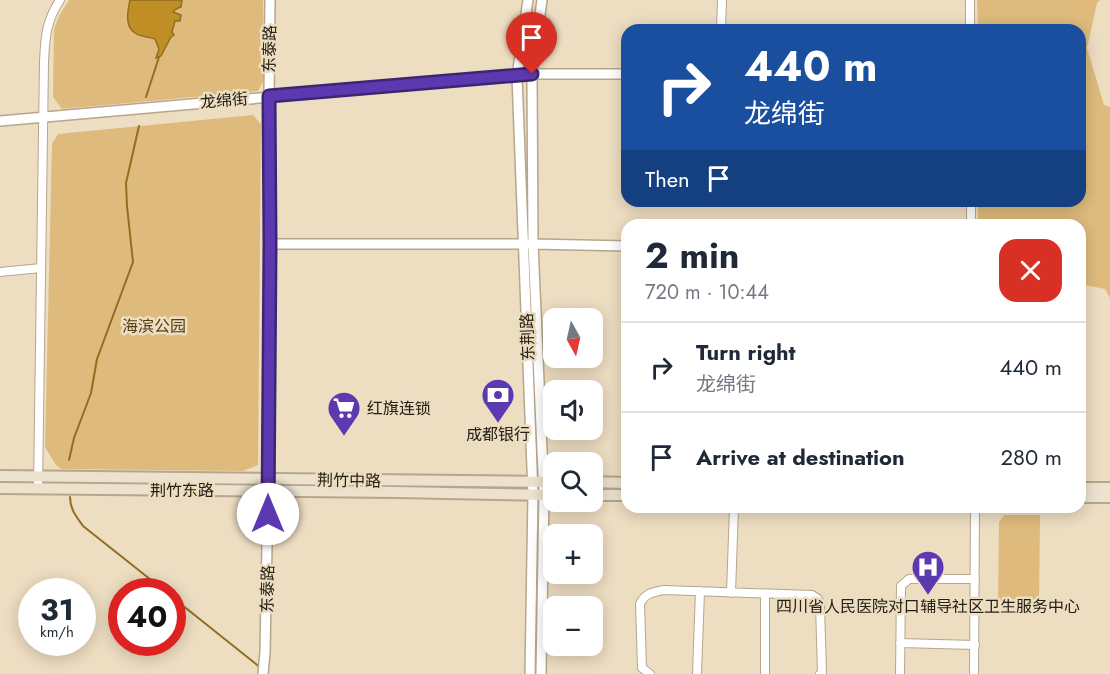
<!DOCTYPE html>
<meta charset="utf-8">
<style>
body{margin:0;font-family:Jost,"Noto Sans SC",sans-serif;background:#f2f2f3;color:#1f2937;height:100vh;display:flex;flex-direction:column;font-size:22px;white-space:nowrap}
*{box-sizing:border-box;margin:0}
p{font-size:20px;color:#747a83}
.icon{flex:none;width:33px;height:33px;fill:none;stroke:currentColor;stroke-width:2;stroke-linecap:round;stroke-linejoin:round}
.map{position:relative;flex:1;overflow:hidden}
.side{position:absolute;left:621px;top:219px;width:465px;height:294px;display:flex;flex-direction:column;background:#fff;border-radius:18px;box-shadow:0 3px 15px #0003}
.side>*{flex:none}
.hud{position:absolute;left:621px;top:24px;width:465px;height:183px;border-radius:18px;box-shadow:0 3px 15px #0003;background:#1a4fa0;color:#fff;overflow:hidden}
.needle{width:39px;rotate:172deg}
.controls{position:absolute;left:543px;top:308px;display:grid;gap:12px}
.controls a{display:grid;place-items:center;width:60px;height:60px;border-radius:12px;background:#fff;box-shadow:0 3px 15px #0003;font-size:30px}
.speed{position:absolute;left:18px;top:578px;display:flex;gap:12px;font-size:30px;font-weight:700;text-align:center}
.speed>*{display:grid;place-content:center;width:78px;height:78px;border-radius:50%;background:#fff;box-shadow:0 3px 15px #0003;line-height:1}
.speed small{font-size:15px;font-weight:400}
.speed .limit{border:9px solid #d22;background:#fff;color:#111}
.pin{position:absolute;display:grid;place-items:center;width:51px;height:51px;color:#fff;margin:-62px -26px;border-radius:50% 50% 50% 0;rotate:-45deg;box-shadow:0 0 6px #0007}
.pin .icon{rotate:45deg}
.me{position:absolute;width:66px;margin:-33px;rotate:0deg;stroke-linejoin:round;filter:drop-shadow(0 0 4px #0008)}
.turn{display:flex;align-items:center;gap:21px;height:126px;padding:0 24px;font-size:27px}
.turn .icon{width:78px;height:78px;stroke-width:2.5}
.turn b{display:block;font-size:42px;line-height:51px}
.then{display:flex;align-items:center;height:57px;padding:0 24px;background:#0003;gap:12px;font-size:22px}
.round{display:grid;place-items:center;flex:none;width:63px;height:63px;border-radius:18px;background:#f2f2f3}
.headline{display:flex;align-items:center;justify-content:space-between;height:102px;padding:0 24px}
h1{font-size:36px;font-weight:700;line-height:45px}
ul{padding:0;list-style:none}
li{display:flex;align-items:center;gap:18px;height:90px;padding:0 24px;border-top:2px solid #e0e1e3}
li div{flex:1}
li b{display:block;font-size:22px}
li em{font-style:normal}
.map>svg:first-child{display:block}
</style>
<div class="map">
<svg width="1110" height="674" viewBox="0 0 1110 674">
<rect width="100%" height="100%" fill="#edddc1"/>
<path fill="#debb7d" d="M69,0H263L264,80L258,91L62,109L53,97L54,29L59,16Z
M977,0H1100L1097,3L1087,48L1104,105L1110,107V298L1105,289L1080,284V225H978V201H1080V30H978Z
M253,115L261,124L258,465L243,471L61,469L56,465L45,447L52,144L58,134Z
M1004,515H1040L1039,606L998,605L999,522Z"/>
<path fill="#bf8f26" stroke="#916e21" stroke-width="1.5" d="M130,0H182L181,7L176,9L173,12L181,15L180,21H175L172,32L174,35L171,37L161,56L156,58L159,49L155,39C149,37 141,37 135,33C124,26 128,10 130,0Z"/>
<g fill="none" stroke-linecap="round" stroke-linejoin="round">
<path stroke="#916e21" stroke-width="2" d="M146,97L159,57
M69,460L74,438L91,393L97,359L133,262L127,206L126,183L139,126
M70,497C70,509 76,516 83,526L165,591
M172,597L261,668"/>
<g stroke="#b6a68c" stroke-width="10">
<path id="minor" d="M970,0V30
M721,30L722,0
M971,201V225
M0,272L41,268
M38,489L44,62C45,38 46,21 60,0
M731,593L734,507
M765,594V674
M900,643L975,645
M650,674L642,668L640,604C645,593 653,592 664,590L812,595L818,599L820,605L822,673L820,674
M697,674L700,591
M900,674L901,586L909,579H975
M974,674L975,507"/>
</g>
<g stroke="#b6a68c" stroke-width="12">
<path id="tertiary" d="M528,0L517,76L533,494L530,674
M0,121L532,74H627
M270,244H533L627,246
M263,674L265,652L268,491L267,479L270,244L269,96L270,0
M541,674L544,495L533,244L532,74L542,0"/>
</g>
<g stroke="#b6a68c" stroke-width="14">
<path id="secondary" d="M0,476L554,482
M592,482L627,483
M0,488L396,492L554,495
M1080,488H1110
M592,495H627
M1080,497H1110"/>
</g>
<use href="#minor" stroke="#fff" stroke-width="8"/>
<use href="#tertiary" stroke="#fff" stroke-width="9"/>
<use href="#secondary" stroke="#ece2ce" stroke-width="10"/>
</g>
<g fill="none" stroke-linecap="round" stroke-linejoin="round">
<g stroke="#3c2573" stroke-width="15">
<path id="route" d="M268,514L270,244L269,96L532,74"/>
</g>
<use href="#route" stroke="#5d39b1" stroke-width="10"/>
</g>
<defs>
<g id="bank-pin" transform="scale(1.725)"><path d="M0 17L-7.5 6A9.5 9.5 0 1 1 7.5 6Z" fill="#5d39b1" stroke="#edddc1"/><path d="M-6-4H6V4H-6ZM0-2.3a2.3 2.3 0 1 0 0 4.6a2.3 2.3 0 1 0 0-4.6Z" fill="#fff"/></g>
<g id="supermarket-pin" transform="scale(1.725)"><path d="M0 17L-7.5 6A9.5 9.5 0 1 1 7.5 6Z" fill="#5d39b1" stroke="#edddc1"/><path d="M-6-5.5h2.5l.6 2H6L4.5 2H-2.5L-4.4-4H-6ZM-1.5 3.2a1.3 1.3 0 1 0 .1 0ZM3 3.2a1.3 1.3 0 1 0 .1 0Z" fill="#fff"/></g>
<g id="hospital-pin" transform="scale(1.725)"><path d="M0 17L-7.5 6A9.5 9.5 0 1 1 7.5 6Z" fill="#5d39b1" stroke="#edddc1"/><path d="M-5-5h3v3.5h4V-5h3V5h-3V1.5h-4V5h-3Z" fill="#fff"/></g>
</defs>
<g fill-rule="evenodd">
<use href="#bank-pin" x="498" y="395"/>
<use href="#supermarket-pin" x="344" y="408"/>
<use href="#hospital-pin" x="928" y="567"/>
</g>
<g text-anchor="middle" stroke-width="5" stroke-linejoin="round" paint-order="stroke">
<g font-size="16" fill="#252015" stroke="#edddc1">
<text transform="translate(269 49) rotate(-89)" y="6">东泰路</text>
<text transform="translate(224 100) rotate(-5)" y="6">龙绵街</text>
<text transform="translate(527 337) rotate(-92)" y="6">东荆路</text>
<text transform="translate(349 480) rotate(1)" y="6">荆竹中路</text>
<text x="182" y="496">荆竹东路</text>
<text transform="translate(267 589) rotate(-89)" y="6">东泰路</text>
</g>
<g font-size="16" fill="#523e15" stroke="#edddc1">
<text x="154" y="332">海滨公园</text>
</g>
<g font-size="16" fill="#252015" stroke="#edddc1">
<text x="367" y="414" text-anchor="start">红旗连锁</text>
<text x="498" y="440">成都银行</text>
<text x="928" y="612">四川省人民医院对口辅导社区卫生服务中心</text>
</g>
</g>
</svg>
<div class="controls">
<a><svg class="needle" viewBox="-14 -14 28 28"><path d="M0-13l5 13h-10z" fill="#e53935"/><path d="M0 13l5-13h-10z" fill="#747a83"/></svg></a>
<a><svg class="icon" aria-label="sound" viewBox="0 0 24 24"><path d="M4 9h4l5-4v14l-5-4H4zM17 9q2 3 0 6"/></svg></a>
<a><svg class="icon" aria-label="search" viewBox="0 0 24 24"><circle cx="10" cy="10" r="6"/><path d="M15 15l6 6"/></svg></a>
<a>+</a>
<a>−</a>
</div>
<div class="speed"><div>31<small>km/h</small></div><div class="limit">40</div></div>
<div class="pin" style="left:532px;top:74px;background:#d93025"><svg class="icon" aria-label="arrive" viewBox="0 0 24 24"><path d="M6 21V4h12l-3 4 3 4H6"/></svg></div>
<svg class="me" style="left:268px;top:514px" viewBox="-20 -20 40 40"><circle r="19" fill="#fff"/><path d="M0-13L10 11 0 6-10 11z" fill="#5d39b1"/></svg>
<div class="hud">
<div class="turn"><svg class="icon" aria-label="right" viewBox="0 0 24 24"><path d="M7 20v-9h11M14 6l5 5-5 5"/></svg><div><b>440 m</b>龙绵街</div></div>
<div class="then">Then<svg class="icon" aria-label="arrive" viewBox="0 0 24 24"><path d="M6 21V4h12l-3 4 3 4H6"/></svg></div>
</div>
<section class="side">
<div class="headline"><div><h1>2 min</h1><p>720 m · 10:44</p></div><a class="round" style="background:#d93025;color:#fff"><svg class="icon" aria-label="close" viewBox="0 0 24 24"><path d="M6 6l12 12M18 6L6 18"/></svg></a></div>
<ul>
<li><svg class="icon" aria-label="right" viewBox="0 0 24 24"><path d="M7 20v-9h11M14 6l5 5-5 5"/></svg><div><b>Turn right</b><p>龙绵街</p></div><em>440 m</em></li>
<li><svg class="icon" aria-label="arrive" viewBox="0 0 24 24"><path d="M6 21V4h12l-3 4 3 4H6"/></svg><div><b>Arrive at destination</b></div><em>280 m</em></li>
</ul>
</section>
</div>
